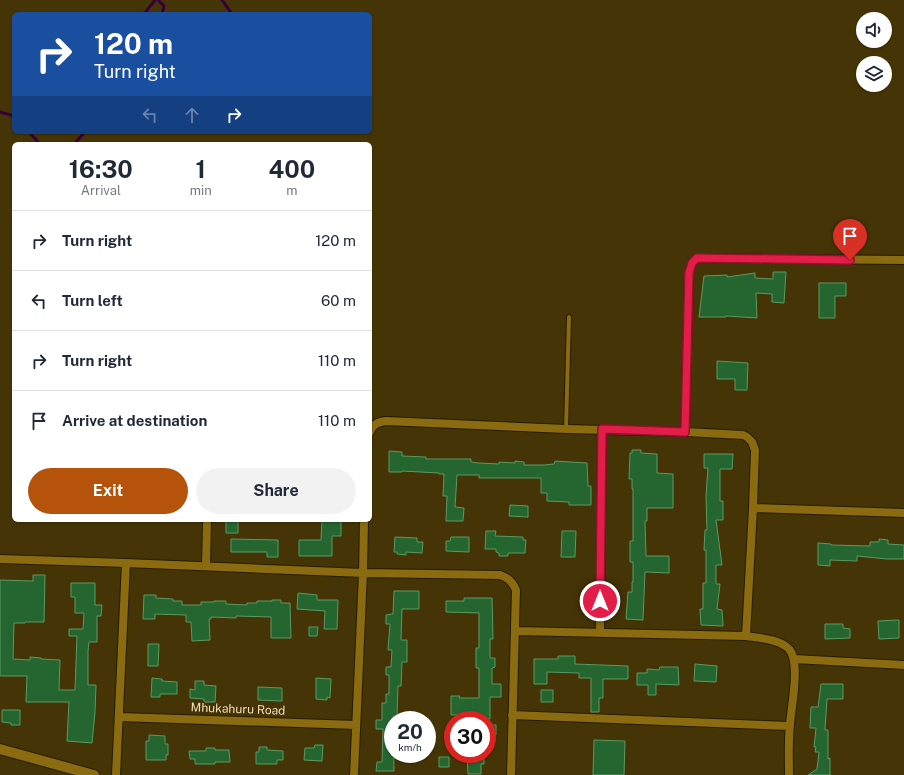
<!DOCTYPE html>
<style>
body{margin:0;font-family:"Public Sans",sans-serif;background:#f2f2f3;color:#1f2937;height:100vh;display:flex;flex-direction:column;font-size:15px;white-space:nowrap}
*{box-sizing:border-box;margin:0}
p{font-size:13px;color:#747a83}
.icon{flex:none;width:22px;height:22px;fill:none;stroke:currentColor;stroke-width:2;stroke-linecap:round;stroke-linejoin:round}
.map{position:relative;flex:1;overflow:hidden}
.panel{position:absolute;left:12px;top:142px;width:360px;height:380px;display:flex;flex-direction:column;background:#fff;border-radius:6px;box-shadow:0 1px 3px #0004}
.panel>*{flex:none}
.guide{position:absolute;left:12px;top:12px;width:360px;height:122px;border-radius:6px;box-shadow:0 1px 3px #0004;background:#1a4fa0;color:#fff;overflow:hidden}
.controls{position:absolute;left:856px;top:12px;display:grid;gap:8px}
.controls a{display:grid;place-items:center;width:36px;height:36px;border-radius:50%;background:#fff;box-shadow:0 1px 3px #0004;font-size:20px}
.speed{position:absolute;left:384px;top:711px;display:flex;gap:8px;font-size:20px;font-weight:700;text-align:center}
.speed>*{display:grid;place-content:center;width:52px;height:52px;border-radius:50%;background:#fff;box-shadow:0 1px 3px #0004;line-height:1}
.speed small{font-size:10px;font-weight:400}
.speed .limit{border:6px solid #d22;background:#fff;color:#111}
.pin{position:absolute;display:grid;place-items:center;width:34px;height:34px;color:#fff;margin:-41px -17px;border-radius:50% 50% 50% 0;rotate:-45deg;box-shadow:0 0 4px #0007}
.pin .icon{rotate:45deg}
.me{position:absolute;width:44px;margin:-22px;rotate:0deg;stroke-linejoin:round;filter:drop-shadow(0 0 3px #0008)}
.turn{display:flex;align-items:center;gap:14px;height:84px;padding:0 16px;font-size:18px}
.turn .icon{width:52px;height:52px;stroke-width:2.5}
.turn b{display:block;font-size:28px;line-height:34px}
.lanes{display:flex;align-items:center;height:38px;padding:0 16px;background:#0003;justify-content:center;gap:20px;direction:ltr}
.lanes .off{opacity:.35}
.eta{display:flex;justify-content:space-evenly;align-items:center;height:68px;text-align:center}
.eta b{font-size:24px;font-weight:700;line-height:28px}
.primary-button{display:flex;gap:8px;margin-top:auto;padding:8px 16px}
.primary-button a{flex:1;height:46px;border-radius:24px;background:#b45309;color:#fff;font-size:16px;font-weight:700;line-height:46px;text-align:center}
.primary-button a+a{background:#f2f2f3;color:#1f2937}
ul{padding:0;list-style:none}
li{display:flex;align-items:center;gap:12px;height:60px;padding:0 16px;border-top:1px solid #e0e1e3}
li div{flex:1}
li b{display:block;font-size:15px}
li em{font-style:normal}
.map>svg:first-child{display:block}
</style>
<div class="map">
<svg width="904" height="775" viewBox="0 0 904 775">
<rect width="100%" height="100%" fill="#453406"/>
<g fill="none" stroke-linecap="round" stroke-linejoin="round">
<path stroke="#370039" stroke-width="3" d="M158,0L164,6L162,14
M222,0L232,14
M144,14L155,0
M0,112L14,116
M29,132L40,144
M74,144L85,132"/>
</g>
<path fill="#246530" stroke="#5a9a62" d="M773,272H786L784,303L772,302V294L756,293L757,318L726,316V317H699L704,276L727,275V277L755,273V278L773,279Z
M819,283H846V296H835V318H819Z
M717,361L748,363L747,390H735V379H717Z
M632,450H641V453L657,454V473L673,474V508H647V521H645L646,556H669V573L645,572L643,620L626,619L628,592H632V582H633V562H630V541H633V489H632V479H629L630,453H632Z
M389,451L402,452V456L426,457V459H471V462L479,463L499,464V462L515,463V461L524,462V465H544L554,464L555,461L587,463L588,486H591V505H569V502L547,501V493H541V478H479V475H457L455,507L464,508L463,521H446L447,496H443L444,474H439V473L402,471V472H389Z
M704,454H733L732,469H720V501H723V520H716L722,565H716V584H720L717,609L722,610L723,626L701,625L700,609H703V583H706V550H704L705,530H707L706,496L708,468H704Z
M510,505L528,506V517L509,516Z
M226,520H238V533H226Z
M322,520H341V536H332V556H299V540H321Z
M486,531H496L495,536L523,537V540H526L525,553H508V556H499V553L496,552V549H485Z
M562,531H576L575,557H561Z
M395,537L417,538V542H423L422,553L406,552V555L397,554V552H394Z
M451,537H469V552L446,551V541H450Z
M231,539L278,540V557H267V552H231Z
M879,539L888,540V544L904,545V559H887L857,556V561L830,560V566L818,565V543L831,544V545L870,546V542H879Z
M33,575H45L44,622H25V623H14L13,659L30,660V657L41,658V659L60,660L59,690H75L77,636H69V629H83L84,613H75V597H71V583H95V605H102L101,616H97V642H89L88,651V685H96L95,712L92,743L67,741L69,702H26L27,676H0V580L33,581Z
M394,591H419V609H402L401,640H407V662H402L401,686H398L397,716H393L394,771H376L377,762H382L383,729H376V720H382V703H386V694H389V675H386V667H391L392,650H388L390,624H386V615L393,614Z
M298,593L317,595V600H338L337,629H324L325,611L297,609Z
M144,595H156V598L173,599V601H182V605H201V602H214V601H226V604L247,605V603H257V601H272V600H281V603H290L291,638H271V617L236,616V618L211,617V619H209L210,640L192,641L191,622H186V615L155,614V619H143Z
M464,598H492L493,639H490V658H495V667L492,668V684H501V697H490V719H474V715H451V696H460L459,698H479V668H476V648H479V613L446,612V601H464Z
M899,620V638L879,639L878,621Z
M825,624H843V628L850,629V638L825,639Z
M309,627H318L317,636H309Z
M148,644H159L158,666H148Z
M558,656H575V664L628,666V679H603V698H599V712H591V678H579V673L547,672V684H534V659H558Z
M695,664L717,666L716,682L694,681Z
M660,667H678L679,685L656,684V695H648V685H637V673H647V669L659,670Z
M152,678L162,679V681L177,682V694H160V697H151Z
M316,678L331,679L330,698L327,697V700L316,699Z
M195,681H204V685L216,686L215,702H204V699L190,698V689L195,690Z
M821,684H843V699H827L825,730H828V759L830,758V775H808L817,769L819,752H815L816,747H814L816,728H810L811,707H818Z
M258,687L282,688V701L258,700Z
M541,690H553V702H541Z
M2,710H20V725H11V723L2,722Z
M487,725H496V735H487Z
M149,735L165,736V744H168V755H166V760H146V741H149Z
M594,740L625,741L624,775H593Z
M315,745H323L322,761L304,760L305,748H314Z
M259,747H267V750L283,751V760H277V764H256V752H259Z
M206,748H215V750H229L230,762H215V764H195V759H190L189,751H206Z
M467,754H484V764H481V774H468Z
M439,757H449V767H439Z"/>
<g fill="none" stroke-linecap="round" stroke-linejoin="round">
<g stroke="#271c03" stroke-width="6">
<path id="service" d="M566,429L569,317"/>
</g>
<g stroke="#271c03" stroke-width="10">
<path id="minor" d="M370,432C373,424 378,422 386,421L566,429L685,432L743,435L747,437L752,442L755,450L753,508L746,636
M685,432L689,273L692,263L697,258L904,260
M753,508L904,513
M0,559L126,563
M206,566L207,520
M515,631L746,636C759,638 779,639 789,649C801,662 791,708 790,725C788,742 789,759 789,775
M600,633L602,429
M794,659L904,665
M512,715L789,726
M119,717L356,725
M116,775L126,563L363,573L500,575C508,578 512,581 516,590L511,775
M354,775L363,573L364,520"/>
</g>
<g stroke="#271c03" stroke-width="12">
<path id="tertiary" d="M0,749L94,775"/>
</g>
<use href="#service" stroke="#8b6b0f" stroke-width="4"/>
<use href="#minor" stroke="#8b6b0f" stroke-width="8"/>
<use href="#tertiary" stroke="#8b6b0f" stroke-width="10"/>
</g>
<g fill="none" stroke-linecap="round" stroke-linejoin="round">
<g stroke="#92132f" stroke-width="10">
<path id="route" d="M600,601L602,429L685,432L689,273L692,263L697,258L850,260"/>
</g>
<use href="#route" stroke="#e11d48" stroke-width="7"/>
</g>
<g text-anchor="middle" stroke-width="3" stroke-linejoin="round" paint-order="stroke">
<g font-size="12" fill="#efdeb8" stroke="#453406">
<text transform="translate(238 709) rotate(2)" y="4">Mhukahuru Road</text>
</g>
</g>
</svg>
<div class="controls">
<a><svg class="icon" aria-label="sound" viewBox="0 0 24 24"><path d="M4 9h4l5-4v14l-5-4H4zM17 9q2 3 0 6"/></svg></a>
<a><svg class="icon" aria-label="layers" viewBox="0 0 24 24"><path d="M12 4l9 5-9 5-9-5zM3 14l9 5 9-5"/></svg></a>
</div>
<div class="speed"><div>20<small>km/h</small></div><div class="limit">30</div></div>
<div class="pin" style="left:850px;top:260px;background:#d93025"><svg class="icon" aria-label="arrive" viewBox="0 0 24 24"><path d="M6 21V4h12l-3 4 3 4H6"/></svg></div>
<svg class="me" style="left:600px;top:601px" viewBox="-20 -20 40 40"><circle r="17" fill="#e11d48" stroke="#fff" stroke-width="3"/><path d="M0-11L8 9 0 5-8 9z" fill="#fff"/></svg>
<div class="guide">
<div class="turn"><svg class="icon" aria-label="right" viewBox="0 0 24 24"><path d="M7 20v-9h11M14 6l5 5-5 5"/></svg><div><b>120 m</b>Turn right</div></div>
<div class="lanes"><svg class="icon off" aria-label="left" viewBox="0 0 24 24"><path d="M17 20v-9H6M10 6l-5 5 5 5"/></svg><svg class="icon off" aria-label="ahead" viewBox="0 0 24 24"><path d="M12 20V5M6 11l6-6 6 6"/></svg><svg class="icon" aria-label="right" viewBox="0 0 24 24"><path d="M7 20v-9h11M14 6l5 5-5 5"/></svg></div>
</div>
<section class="panel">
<div class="eta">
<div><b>16:30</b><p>Arrival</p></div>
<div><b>1</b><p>min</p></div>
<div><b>400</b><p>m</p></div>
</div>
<ul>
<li><svg class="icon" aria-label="right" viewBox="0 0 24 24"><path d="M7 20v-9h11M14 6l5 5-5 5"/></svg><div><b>Turn right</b></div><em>120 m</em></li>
<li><svg class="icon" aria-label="left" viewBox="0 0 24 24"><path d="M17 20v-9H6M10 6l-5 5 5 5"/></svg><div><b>Turn left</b></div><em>60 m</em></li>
<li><svg class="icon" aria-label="right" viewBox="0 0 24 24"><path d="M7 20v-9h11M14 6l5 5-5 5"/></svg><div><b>Turn right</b></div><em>110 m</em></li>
<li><svg class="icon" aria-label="arrive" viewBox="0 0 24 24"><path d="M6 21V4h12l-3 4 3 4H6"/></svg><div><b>Arrive at destination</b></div><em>110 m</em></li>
</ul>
<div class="primary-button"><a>Exit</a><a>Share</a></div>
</section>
</div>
